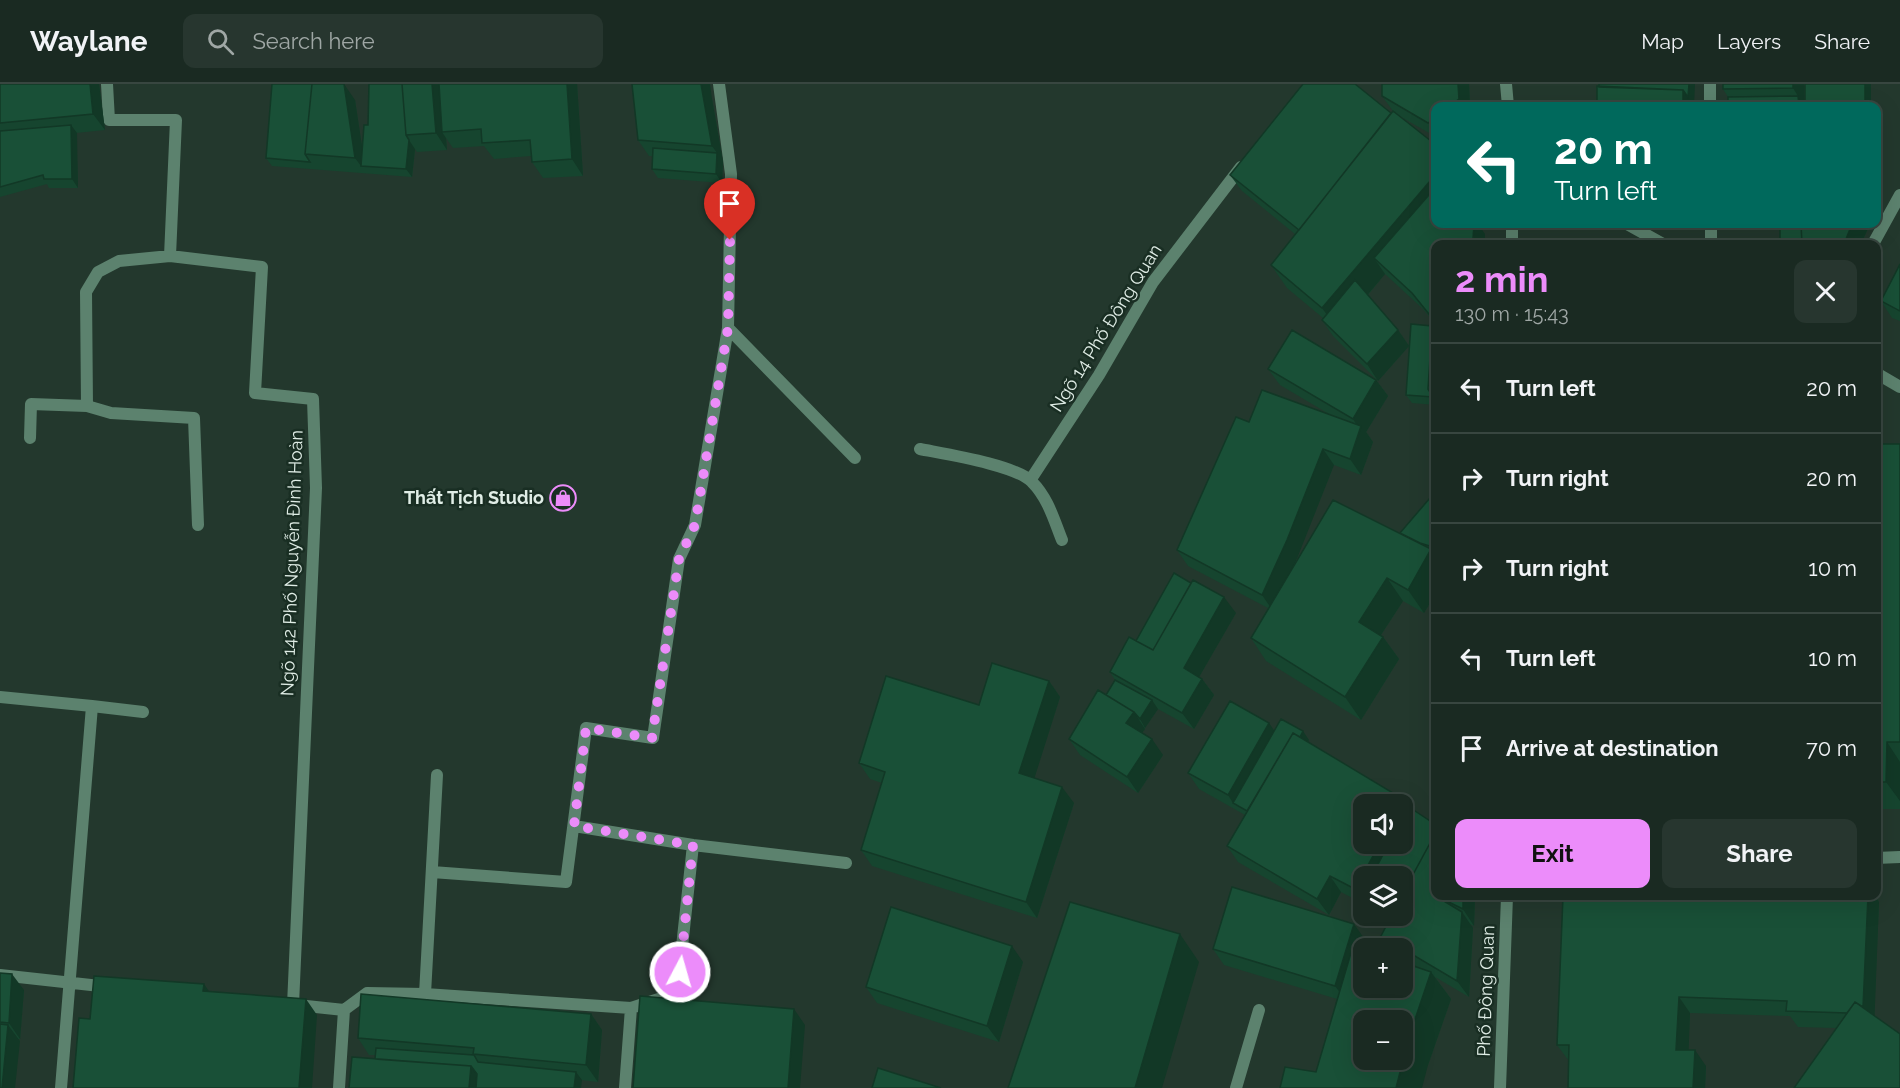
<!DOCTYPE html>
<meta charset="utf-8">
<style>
body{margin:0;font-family:Raleway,sans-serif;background:#27362f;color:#f1f3f6;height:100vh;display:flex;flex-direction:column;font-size:22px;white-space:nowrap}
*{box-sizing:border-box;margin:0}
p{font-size:20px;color:#9fa7a5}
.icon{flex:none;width:33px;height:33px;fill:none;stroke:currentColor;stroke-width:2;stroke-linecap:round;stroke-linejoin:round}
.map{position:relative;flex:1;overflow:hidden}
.details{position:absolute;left:1431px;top:156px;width:450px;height:660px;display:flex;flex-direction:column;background:#1a2a22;border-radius:12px;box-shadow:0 6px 24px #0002,0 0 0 2px #384640}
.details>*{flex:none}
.hud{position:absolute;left:1431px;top:18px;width:450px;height:126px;border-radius:12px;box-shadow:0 6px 24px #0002,0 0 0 2px #384640;background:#00695c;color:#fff;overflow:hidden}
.tools{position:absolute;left:1353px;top:710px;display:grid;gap:12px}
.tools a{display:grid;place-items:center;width:60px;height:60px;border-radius:12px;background:#1a2a22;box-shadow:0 6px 24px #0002,0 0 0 2px #384640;font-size:30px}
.pin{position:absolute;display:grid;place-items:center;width:51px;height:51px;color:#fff;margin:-62px -26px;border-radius:50% 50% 50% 0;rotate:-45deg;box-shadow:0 0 6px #0007}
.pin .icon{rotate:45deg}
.me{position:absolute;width:66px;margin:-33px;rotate:6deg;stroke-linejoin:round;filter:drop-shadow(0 0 4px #0008)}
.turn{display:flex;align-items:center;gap:21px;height:126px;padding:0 24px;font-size:27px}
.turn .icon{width:78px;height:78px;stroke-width:2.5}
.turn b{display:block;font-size:42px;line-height:51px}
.round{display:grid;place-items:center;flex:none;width:63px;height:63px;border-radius:12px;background:#27362f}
.summary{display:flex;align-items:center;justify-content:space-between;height:102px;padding:0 24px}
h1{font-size:36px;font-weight:700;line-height:45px;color:#ec8cfa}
.action{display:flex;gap:12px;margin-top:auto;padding:12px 24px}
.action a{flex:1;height:69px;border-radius:12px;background:#ec8cfa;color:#111;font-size:24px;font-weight:700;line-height:69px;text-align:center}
.action a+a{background:#27362f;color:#f1f3f6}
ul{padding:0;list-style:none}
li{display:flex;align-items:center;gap:18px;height:90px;padding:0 24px;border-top:2px solid #384640}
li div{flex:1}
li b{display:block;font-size:22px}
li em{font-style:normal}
header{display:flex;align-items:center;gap:36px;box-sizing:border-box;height:84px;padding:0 30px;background:#1a2a22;border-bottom:2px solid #384640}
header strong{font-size:28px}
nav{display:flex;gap:33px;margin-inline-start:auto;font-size:21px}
.search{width:420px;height:54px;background:#27362f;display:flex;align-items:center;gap:15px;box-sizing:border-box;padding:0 21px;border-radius:12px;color:#9fa7a5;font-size:22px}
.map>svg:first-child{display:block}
</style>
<header>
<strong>Waylane</strong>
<div class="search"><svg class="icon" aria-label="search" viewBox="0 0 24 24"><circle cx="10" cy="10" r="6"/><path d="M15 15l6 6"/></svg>Search here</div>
<nav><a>Map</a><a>Layers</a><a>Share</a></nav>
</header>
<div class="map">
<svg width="1900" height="1004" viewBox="0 0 1900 1004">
<rect width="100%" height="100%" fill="#23382d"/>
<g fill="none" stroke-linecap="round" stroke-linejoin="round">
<path stroke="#5c826e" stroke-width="12" d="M107,0L109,36H176L170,172L262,183L255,309L313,315L316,404L293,921
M1710,0V22
M1627,140L1663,160
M1711,140V160
M1873,160L1900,111
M728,244L855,374
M1876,289L1900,303
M87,322L111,329L194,334L198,441
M30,354L31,320L87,322L86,208L98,188L119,177L170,172
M920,365C945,370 1016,381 1032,398C1048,414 1054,436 1062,456
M1031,395L1099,291L1153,198L1241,83
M0,613L92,622L61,1004
M92,622L143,628
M574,742L693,761L846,779
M1876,774L1900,773
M432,788L566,798L586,644L653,654L679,475L695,441L728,244L731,90L719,0
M0,891L109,903
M425,910L437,691
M297,921L344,926
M344,926L367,909L425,910L631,924L677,909L693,761
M339,1004L344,926
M625,1004L631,924
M1236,1004L1259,926"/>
<path stroke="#5c826e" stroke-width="12" d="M1506,0L1508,22
M1512,160V140
M1500,1004L1507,812"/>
</g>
<path fill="#16452f" d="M0,0H99L105,46L76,49L78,104H49L47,100L0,113Z
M369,0H577L583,92L543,94L532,78L531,72L494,75L484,62L453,64L446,54L447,66L417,68L415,65L412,93L272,82L266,74L355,16L362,63L368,41Z
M1382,0H1469L1470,22H1436V53L1396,30L1436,61V140L1485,150V160H1436V321L1412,319L1406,311L1432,242L1433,237L1423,225L1385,190L1368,211L1398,246L1409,262L1378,297L1333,252L1322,236L1323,234L1287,204L1271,181L1295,150L1242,107L1230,91L1391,29L1393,27L1382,12Z
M1804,0V22L1728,13L1723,5Z
M712,15L723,78L722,99L658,94L652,85L653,72H649L638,56Z
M1732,140H1870L1861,160H1780V144L1736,145Z
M1900,180V237L1892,234L1881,217Z
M1268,285L1376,296L1388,312L1366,348L1373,358L1361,391L1334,381L1294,481L1400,449L1436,407V509L1424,529L1403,517L1381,551L1383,553L1399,575L1361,636L1266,577L1251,554L1268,524L1188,482L1177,466L1329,330L1280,301Z
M1876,360H1900V725H1876Z
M1236,529L1199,593L1202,595L1214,611L1194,645L1158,625L1145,644V643V645L1142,649L1163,671L1138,709L1080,671L1069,655L1106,611L1115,596L1110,588L1136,557Z
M1049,597L1060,613L1034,694L1074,719L1037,834L872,782L861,766L882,699L870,695L859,679L979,621Z
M1274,647L1309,656L1308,658L1436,812H1475L1474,842L1470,840L1473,844L1469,913L1435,893L1451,915L1428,981L1316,988L1337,915L1224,881L1213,865L1366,857L1363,865L1419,884L1402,874V864H1390L1381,852L1390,834L1384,831H1402L1364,792V820L1341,808L1329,831L1238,778L1227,762L1245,731L1199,705L1188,689Z
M1563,812H1875L1879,818L1874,932L1836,944L1798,943L1790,932L1690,929L1688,966L1706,982L1705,1004H1568L1569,977L1557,961Z
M1023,878L999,958L877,919L866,903Z
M0,889L24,906L20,955H18L20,957L0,1004Z
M591,930L602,946L598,998L581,996V1004H349L375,975V971H369L358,954Z"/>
<path fill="#123826" d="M90,0H99L105,46L93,30Z
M344,0L355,16L365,82H361L355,74Z
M432,0H442V48L446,54L447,66L436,49Z
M567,0H577L583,92L572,75Z
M701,0H710L712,15L723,78L722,99L716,90L717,69L712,62Z
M1458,0H1469L1470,22H1464L1459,15Z
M1689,0H1695L1694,22H1683V6Z
M1793,0H1804V22H1799L1798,12L1793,4Z
M1865,0H1871V22H1865Z
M71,41L77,49L78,104L72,95Z
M409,56L415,65L412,93L406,85Z
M1430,97L1436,104L1374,174L1385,190L1338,246L1322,224Z
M1474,140H1478L1485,150V160H1474Z
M1852,140H1870L1861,160H1844Z
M1398,246L1409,262L1378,297L1367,280Z
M1376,296L1388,312L1366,348L1373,358L1361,391L1350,375L1360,346L1353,335Z
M1323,365L1334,381L1298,472L1273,527L1262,511Z
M1431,465L1436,471V509L1424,529L1408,506Z
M1387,494L1403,517L1375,560L1359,538Z
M1224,513L1236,529L1195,600L1184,584Z
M1383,553L1399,575L1361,636L1345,613Z
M1202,595L1214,611L1194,645L1182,629Z
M1049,597L1060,613L1031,705L1019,689Z
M1152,616L1158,625L1145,644L1140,635Z
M1134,628L1145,645L1137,655L1126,639Z
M1269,639L1280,655L1233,719L1228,711Z
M1303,647L1309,656L1260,740L1254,732Z
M1152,655L1163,671L1138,709L1127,693Z
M1887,658L1900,678V717L1886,698Z
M1062,703L1074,719L1037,834L1026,818Z
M1403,715L1415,731L1402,754V720H1401Z
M1380,759H1400L1382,792H1364V815L1360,813L1355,805Z
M1330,792L1341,808L1329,831L1317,815Z
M1463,812H1475L1474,842L1463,825Z
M1868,812H1875L1879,818L1874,946L1862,930Z
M1462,828L1473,844L1469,913L1457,897Z
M1354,840L1366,857L1347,918L1335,902Z
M1180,850L1199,878L1162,1004H1135Z
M1012,862L1023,878L999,958L987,942Z
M1431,888L1451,915L1428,981L1422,1004H1396L1409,953Z
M12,890L24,906L20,955L9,939Z
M204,900L215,916L203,907Z
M1679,913L1690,929L1688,982L1676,966Z
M306,915L317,931L312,1004H299Z
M794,925L805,941L800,1004H788Z
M591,930L602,946L598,998L586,981Z
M8,941L20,957L15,1004H2Z
M1695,966L1706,982L1705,1004H1693Z
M471,982L482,999V1004H469Z
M576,988L582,996L581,1004H574Z"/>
<path fill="#195037" stroke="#123826" stroke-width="1.5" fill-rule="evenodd" d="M0,0H90L93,30L0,39Z
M272,0H312L305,70L310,78L266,74Z
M312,0H344L355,74L305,70Z
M369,0H402L406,51L409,56L406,85L361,82L364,41H368Z
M402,0H432L436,49L406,51Z
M439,0H567L572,75L532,78L530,56L482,59L481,45L442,48Z
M632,0H701L712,62L638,56Z
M1303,0H1355L1391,29L1299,146L1230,91Z
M1382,0H1458L1459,15L1449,22H1436V33L1428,39L1382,12Z
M1599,0H1689L1688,13L1683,6L1599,3Z
M1723,0H1793V4L1723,5Z
M1805,0H1865V22H1805Z
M1597,2L1683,6V22H1597Z
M1798,12L1799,22H1728V13Z
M1393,27L1436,61V98L1434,100L1430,97L1322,224L1271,181Z
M71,41L72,95H44L43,91L0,103V47Z
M653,64L717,69L716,90L652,85Z
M1435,104L1436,140H1474L1473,155H1463L1458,160H1436V306L1428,305L1433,235L1412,209L1374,174Z
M1780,140H1801L1802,160H1780Z
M1801,140H1852L1844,160H1802Z
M1474,156L1473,160H1459L1464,157Z
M1900,180V227L1881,217Z
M1355,196L1398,246L1367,280L1322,236Z
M1411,240L1432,242L1428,305L1433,313L1406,311Z
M1292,246L1376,296L1353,335L1268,285Z
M1262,306L1361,342L1350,375L1323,365L1287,456L1262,511L1177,466L1236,333L1249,338Z
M1876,360H1900V658H1887L1886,698H1876Z
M1436,407V464L1420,459L1400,449Z
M1333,416L1431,465L1408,506L1387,494L1359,538L1383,553L1345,613L1251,554Z
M1174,489L1191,499L1153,566L1136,557Z
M1193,496L1224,513L1184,584L1202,595L1182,629L1110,588L1129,553L1153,566Z
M992,579L1049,597L1019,689L1062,703L1026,818L861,766L885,688L859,679L886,592L979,621Z
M1115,596L1152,616L1140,635L1134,628L1106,611Z
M1098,606L1134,628L1126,639L1152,655L1127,693L1069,655Z
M1230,617L1269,639L1228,711L1188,689Z
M1281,635L1303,647L1300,653L1293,649L1247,727L1233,719Z
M1293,649L1403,715L1401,720H1364V759H1380L1355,805L1330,792L1317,815L1227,762Z
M1409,723L1436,741V748L1402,811V792H1372L1389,759H1402V734Z
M1436,748V812H1463V825L1434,811L1462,828L1457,897L1381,852L1392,831H1402V811Z
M1232,803L1354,840L1335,902L1213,865Z
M1364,807V815L1360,813Z
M1563,812H1868L1863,923L1855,918L1847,929L1786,927L1787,917L1679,913L1676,966H1695L1693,1004H1568L1569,961H1557Z
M1070,818L1180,850L1135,1004H1008Z
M891,823L1012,862L987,942L866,903Z
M1353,862L1364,865V903H1402V878L1431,888L1409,953L1396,1004H1280L1285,983L1316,988ZM1364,936H1402V975H1364Z
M0,889L12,890L9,939L0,938Z
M94,892L204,900L203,907L306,915L299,1004H73L79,934L90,935Z
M361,910L591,930L586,981L473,970L474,964L358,954Z
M640,912L794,925L788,1004H633Z
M1855,918L1900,950V1004H1794Z
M0,940L8,941L2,1004H0Z
M376,964L474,971L478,978L576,988L574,1004H476L477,990L471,982L375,975Z
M352,973L471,982L469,1004H349Z
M878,984L941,1004H872Z"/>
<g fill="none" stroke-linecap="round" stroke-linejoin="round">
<path stroke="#ec8cfa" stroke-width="10" stroke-dasharray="0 18" d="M680,888L693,761L574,742L586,644L652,654L679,475L695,441L728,244L730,156"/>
</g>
<defs>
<g id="shop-ring" transform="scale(1.35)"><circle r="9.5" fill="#192e23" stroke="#ec8cfa" stroke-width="1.5"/><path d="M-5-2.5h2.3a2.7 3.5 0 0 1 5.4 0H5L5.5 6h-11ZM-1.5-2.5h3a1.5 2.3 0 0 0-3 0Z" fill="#ec8cfa"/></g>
</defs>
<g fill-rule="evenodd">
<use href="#shop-ring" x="563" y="414"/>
</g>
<g text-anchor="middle" stroke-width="5" stroke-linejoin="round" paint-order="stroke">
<g font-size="18" fill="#e0ede6" stroke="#192e23">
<text transform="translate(1106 244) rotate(-58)" y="6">Ngõ 14 Phố Đông Quan</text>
<text transform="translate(292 479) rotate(-88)" y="6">Ngõ 142 Phố Nguyễn Đình Hoàn</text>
<text transform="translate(1486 907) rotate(-88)" y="6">Phố Đông Quan</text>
</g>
<g font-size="18" font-weight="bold" fill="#e0ede6" stroke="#192e23" text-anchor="end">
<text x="544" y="420">Thất Tịch Studio</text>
</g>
</g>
</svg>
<div class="tools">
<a><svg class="icon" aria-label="sound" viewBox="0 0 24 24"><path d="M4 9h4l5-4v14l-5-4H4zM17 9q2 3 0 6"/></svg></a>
<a><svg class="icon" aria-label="layers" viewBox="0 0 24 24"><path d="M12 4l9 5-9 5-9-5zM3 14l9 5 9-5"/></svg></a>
<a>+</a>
<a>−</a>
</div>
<div class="pin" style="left:730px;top:156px;background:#d93025"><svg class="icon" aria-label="arrive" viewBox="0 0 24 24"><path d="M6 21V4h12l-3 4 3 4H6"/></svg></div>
<svg class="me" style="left:680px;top:888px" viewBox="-20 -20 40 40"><circle r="17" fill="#ec8cfa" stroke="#fff" stroke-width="3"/><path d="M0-11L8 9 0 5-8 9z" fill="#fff"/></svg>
<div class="hud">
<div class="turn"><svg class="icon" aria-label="left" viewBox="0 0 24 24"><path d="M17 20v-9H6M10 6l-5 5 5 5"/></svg><div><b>20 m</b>Turn left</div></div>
</div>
<section class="details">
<div class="summary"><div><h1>2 min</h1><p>130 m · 15:43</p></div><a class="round"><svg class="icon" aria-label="close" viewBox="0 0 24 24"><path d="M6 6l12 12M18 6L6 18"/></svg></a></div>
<ul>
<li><svg class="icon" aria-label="left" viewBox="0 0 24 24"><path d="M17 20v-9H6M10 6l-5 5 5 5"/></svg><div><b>Turn left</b></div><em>20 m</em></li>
<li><svg class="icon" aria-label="right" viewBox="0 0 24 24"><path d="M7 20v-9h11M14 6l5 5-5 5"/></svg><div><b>Turn right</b></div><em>20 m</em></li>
<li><svg class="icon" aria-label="right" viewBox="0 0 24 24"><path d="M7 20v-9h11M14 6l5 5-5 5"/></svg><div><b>Turn right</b></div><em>10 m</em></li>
<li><svg class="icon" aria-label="left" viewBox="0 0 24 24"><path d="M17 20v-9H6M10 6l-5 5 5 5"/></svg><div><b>Turn left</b></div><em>10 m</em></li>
<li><svg class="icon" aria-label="arrive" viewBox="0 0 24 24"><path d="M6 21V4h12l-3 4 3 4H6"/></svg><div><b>Arrive at destination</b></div><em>70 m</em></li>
</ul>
<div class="action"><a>Exit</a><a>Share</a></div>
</section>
</div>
